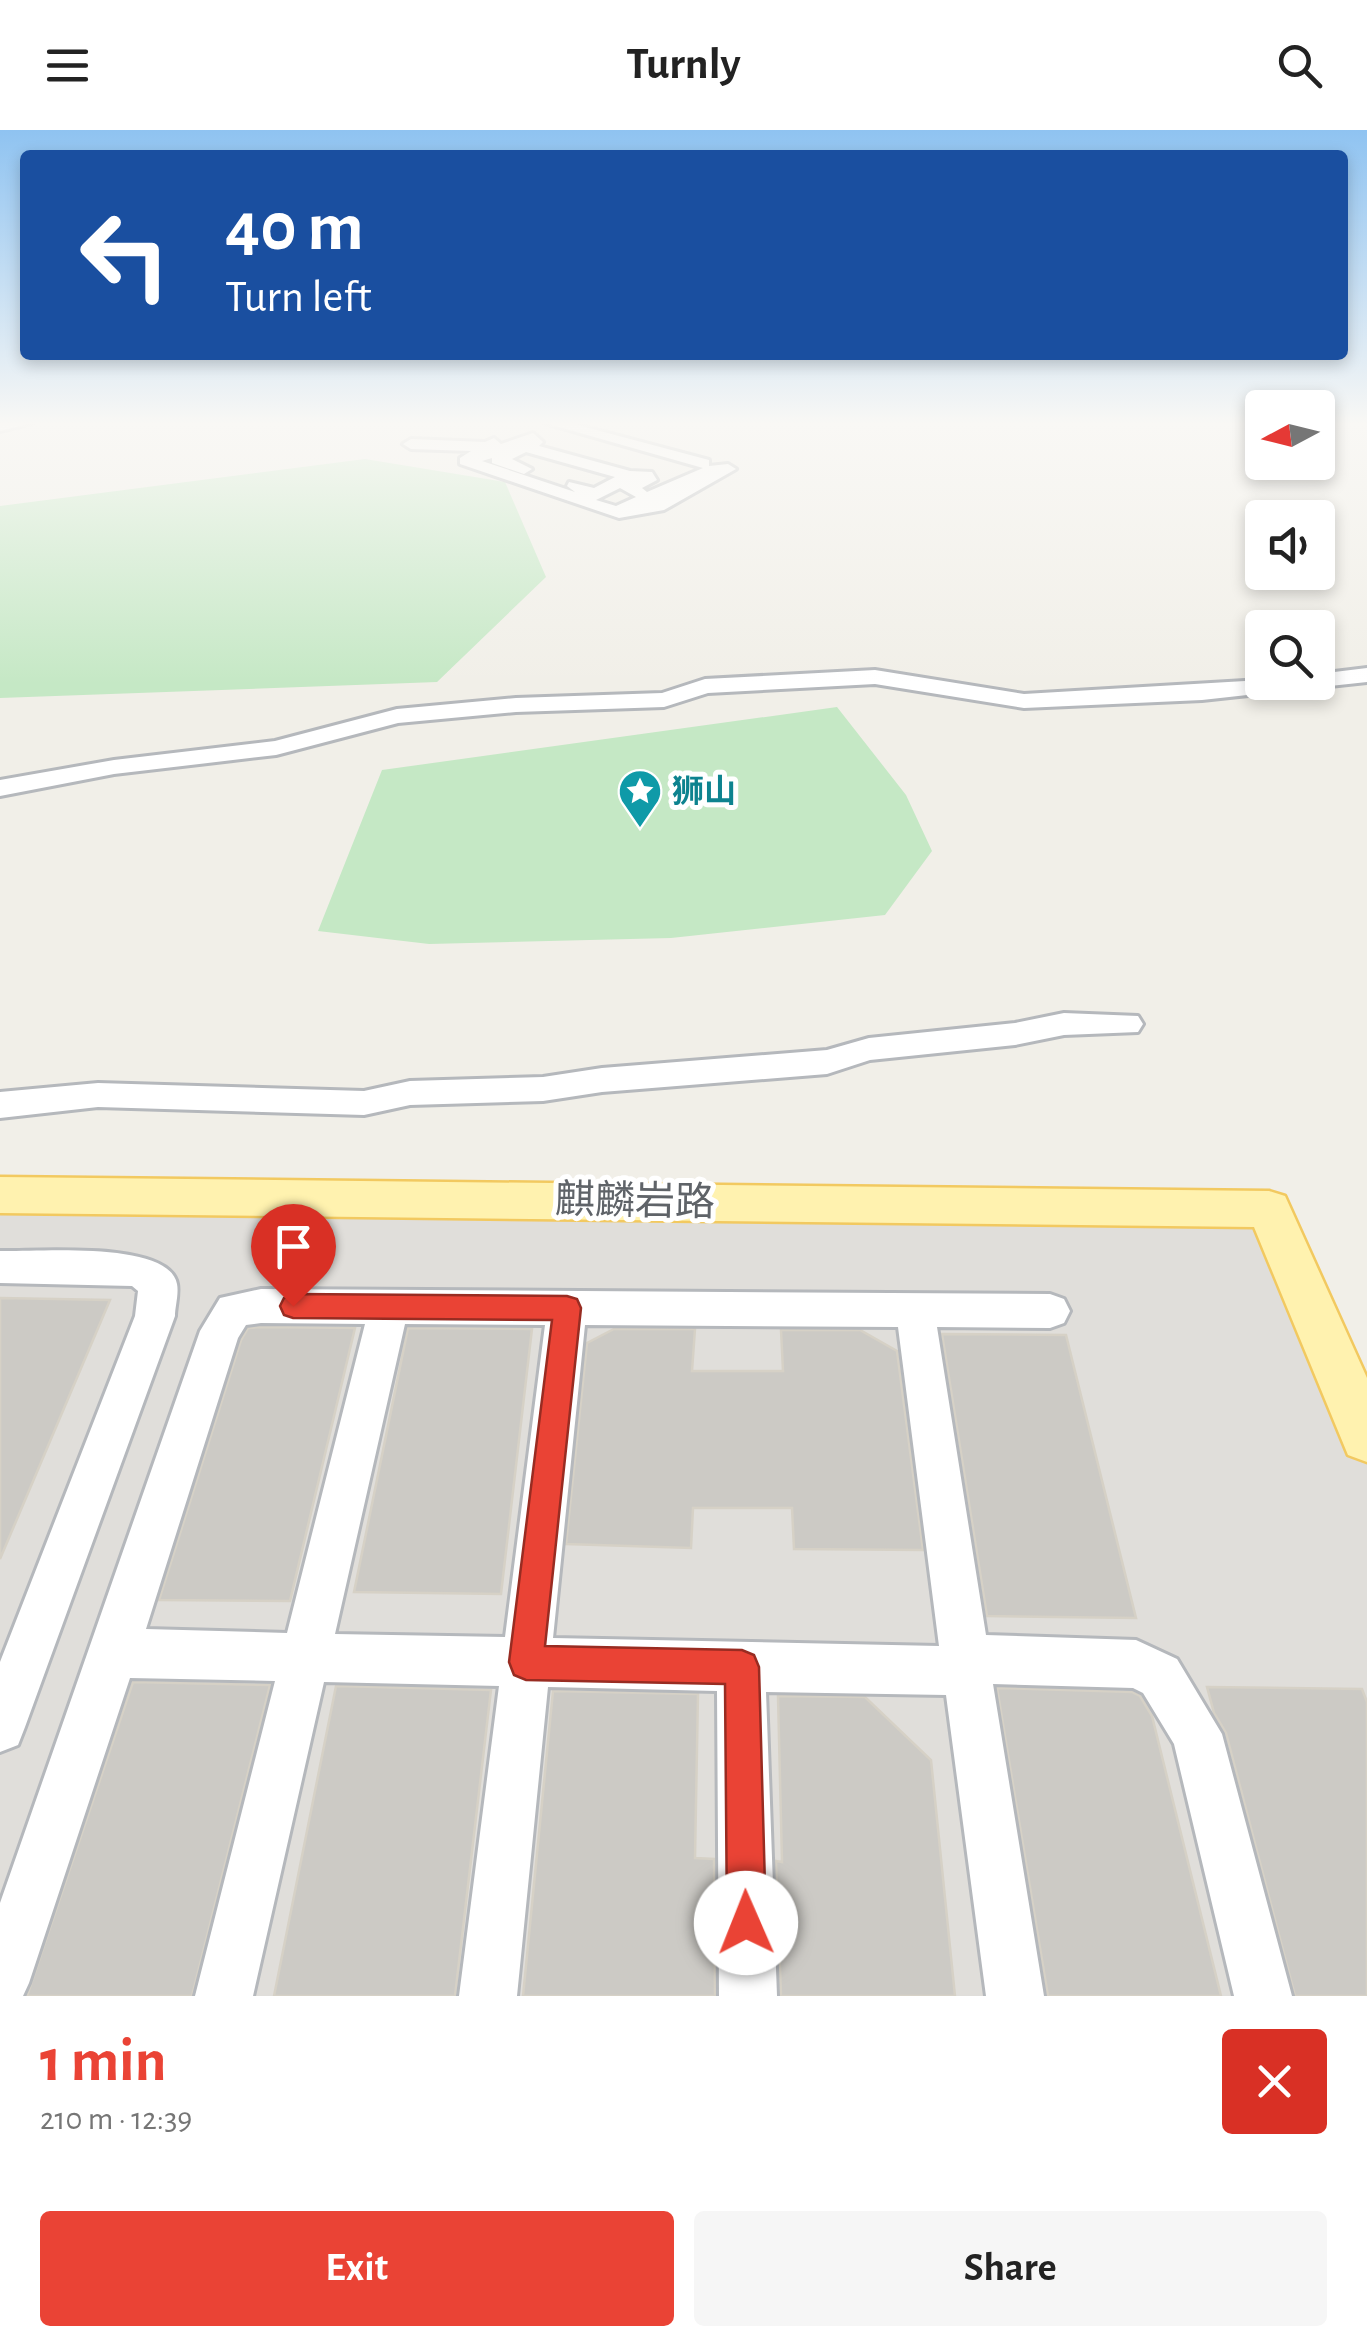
<!DOCTYPE html>
<meta charset="utf-8">
<style>
body{margin:0;font-family:"Alegreya Sans","Noto Sans SC",sans-serif;background:#f6f6f6;color:#222;height:100vh;display:flex;flex-direction:column;font-size:38px;white-space:nowrap}
*{box-sizing:border-box;margin:0}
p{font-size:32px;color:#767676}
.icon{flex:none;width:55px;height:55px;fill:none;stroke:currentColor;stroke-width:2;stroke-linecap:round;stroke-linejoin:round}
.map{position:relative;height:1866px;overflow:hidden}
.sheet{display:flex;flex-direction:column;background:#fff;flex:1}
.sheet>*{flex:none}
.guide{position:absolute;left:20px;top:20px;width:1328px;height:210px;border-radius:10px;box-shadow:0 5px 15px #0003;background:#1a4fa0;color:#fff;overflow:hidden}
.needle{width:65px;rotate:263deg}
.controls{position:absolute;left:1245px;top:260px;display:grid;gap:20px}
.controls a{display:grid;place-items:center;width:90px;height:90px;border-radius:10px;background:#fff;box-shadow:0 5px 15px #0003;font-size:50px}
.pin{position:absolute;display:grid;place-items:center;width:85px;height:85px;color:#fff;margin:-102px -42px;border-radius:50% 50% 50% 0;rotate:-45deg;box-shadow:0 0 10px #0007}
.pin .icon{rotate:45deg}
.me{position:absolute;width:110px;margin:-55px;rotate:359deg;stroke-linejoin:round;filter:drop-shadow(0 0 8px #0008)}
.turn{display:flex;align-items:center;gap:35px;height:210px;padding:0 40px;font-size:45px}
.turn .icon{width:130px;height:130px;stroke-width:2.5}
.turn b{display:block;font-size:70px;line-height:85px}
.round{display:grid;place-items:center;flex:none;width:105px;height:105px;border-radius:10px;background:#f6f6f6}
.head{display:flex;align-items:center;justify-content:space-between;height:170px;padding:0 40px}
h1{font-size:60px;font-weight:700;line-height:75px;color:#ea4335}
.action{display:flex;gap:20px;margin-top:auto;padding:20px 40px}
.action a{flex:1;height:115px;border-radius:10px;background:#ea4335;color:#fff;font-size:40px;font-weight:700;line-height:115px;text-align:center}
.action a+a{background:#f6f6f6;color:#222}
header{display:flex;justify-content:space-between;align-items:center;height:130px;padding:0 40px;background:#fff;font-size:45px;font-weight:700}
.map>svg:first-child{display:block}
</style>
<header><svg class="icon" aria-label="menu" viewBox="0 0 24 24"><path d="M4 6h16M4 12h16M4 18h16"/></svg>Turnly<svg class="icon" aria-label="search" viewBox="0 0 24 24"><circle cx="10" cy="10" r="6"/><path d="M15 15l6 6"/></svg></header>
<div class="map">
<svg width="1367" height="1866" viewBox="0 0 1367 1866">
<rect width="100%" height="100%" fill="#f1efe8"/>
<path fill="#e0deda" d="M0,1065L1269,1079L1367,1307V1866H0Z"/>
<path fill="#c5e8c5" d="M365,329L505,352L546,447L437,552L0,568V376Z
M837,577L906,665L932,721L885,785L671,808L429,814L318,801L382,640Z"/>
<path fill="#cccac5" stroke="#d6d1c6" stroke-width="2.5" d="M0,1168L110,1170L0,1429Z
M261,1197L355,1198L290,1471L159,1470L241,1210L248,1198Z
M408,1198L532,1199L501,1464L354,1462Z
M614,1199H695L692,1241H783L781,1200H860L897,1221L923,1420L794,1419L792,1378H693L691,1418L566,1414L587,1213Z
M942,1204L1066,1205L1136,1488L987,1486Z
M133,1552L270,1555L192,1866H27Z
M336,1556L491,1560L455,1866H274Z
M1207,1557L1362,1559L1367,1572V1866H1295L1226,1603L1214,1583Z
M997,1558L1132,1562L1140,1566L1152,1586L1221,1866H1048Z
M553,1561L698,1564L695,1728L714,1729L715,1866H523Z
M778,1566L865,1567L931,1630L955,1866H781L776,1731L782,1732Z"/>
<g fill="none" stroke-linecap="round" stroke-linejoin="round">
<g stroke="#b5b8bc" stroke-width="6">
<path id="minor" d="M0,293H32L0,301Z
M545,293H570L709,330V336L728,334L736,339L664,380L619,388L460,334V328L471,321L411,319L403,314L411,309L485,312L494,308L501,314L533,303L543,312L539,316L630,341L652,342L657,350L642,358L647,362L703,338ZM526,322L615,347L594,358L569,352L567,356L575,362L482,331L492,328V333L524,344L532,339L512,329ZM620,358L636,367L616,376L596,370Z
M1367,538V552L1202,570L1024,578L875,554L708,563L664,577L516,582L398,593L276,625L114,644L0,666V650L114,630L275,611L397,579L516,568L662,563L705,549L875,540L1024,564L1262,550L1318,552V544Z
M1064,883L1138,886L1143,894L1138,902L1064,905L1015,915L870,930L827,944L602,962L543,971L410,975L364,985L98,977L0,988V962L98,953L364,961L410,951L543,947L602,938L827,920L869,908L1015,893Z
M0,1121C36,1122 169,1110 177,1154C179,1164 175,1177 175,1186L25,1597L18,1615L0,1622V1532L135,1186L138,1161L132,1156L0,1153Z
M261,1159L1050,1164L1064,1169L1070,1181L1064,1193L1050,1198L937,1197L986,1505L1136,1510L1177,1529L1222,1604L1292,1866H1234L1174,1614L1143,1563L1133,1558L993,1554L1044,1866H986L946,1565L766,1562L777,1866H719L717,1561L548,1557L517,1866H459L499,1556L324,1552L253,1866H195L275,1551L130,1548L29,1853L23,1866H0V1773L200,1201L220,1168ZM261,1193L365,1194L287,1503L146,1499L238,1208L246,1195ZM405,1194L545,1195L505,1507L335,1504ZM585,1195L898,1197L939,1516L553,1508Z"/>
</g>
<g stroke="#f2c960" stroke-width="5">
<path id="major" d="M0,1047L1269,1061L1285,1066L1367,1248V1332L1348,1325L1254,1097L0,1083Z"/>
</g>
<use href="#minor" fill="#fff" fill-rule="evenodd"/>
<use href="#major" fill="#fff2af" fill-rule="evenodd"/>
</g>
<linearGradient id="sky" x2="0" y2="1"><stop stop-color="#8fc3f1"/><stop offset="0.53" stop-color="#f9f8f5"/><stop offset="1" stop-color="#f9f8f5" stop-opacity="0"/></linearGradient>
<rect width="1367" height="554" fill="url(#sky)"/>
<path fill="#ea4335" stroke="#982c22" stroke-width="2.5" d="M293,1164L567,1166L577,1169L581,1178L545,1516L742,1520L754,1525L759,1537L766,1793L760,1807L746,1813L732,1807L727,1793L725,1554L526,1550L514,1545L509,1532L552,1190L293,1188L284,1185L280,1176L284,1168Z"/>
<defs>
<g id="sight-pin" transform="scale(2.25)"><path d="M0 17L-7.5 6A9.5 9.5 0 1 1 7.5 6Z" fill="#0f9aa8" stroke="#fff"/><path d="M0-6L1.8-2.2L6-1.7L2.9 1.2L3.7 5.4L0 3.3L-3.7 5.4L-2.9 1.2L-6-1.7L-1.8-2.2Z" fill="#fff"/></g>
</defs>
<g fill-rule="evenodd">
<use href="#sight-pin" x="640" y="661"/>
</g>
<g text-anchor="middle" stroke-width="10" stroke-linejoin="round" paint-order="stroke">
<g font-size="32" font-weight="bold" fill="#0d838f" stroke="#fff" text-anchor="start">
<text x="672" y="672">狮山</text>
</g>
<g font-size="40" fill="#5f6368" stroke="#fff">
<text transform="translate(635 1070) rotate(1)" y="14">麒麟岩路</text>
</g>
</g>
</svg>
<div class="controls">
<a><svg class="needle" viewBox="-14 -14 28 28"><path d="M0-13l5 13h-10z" fill="#e53935"/><path d="M0 13l5-13h-10z" fill="#767676"/></svg></a>
<a><svg class="icon" aria-label="sound" viewBox="0 0 24 24"><path d="M4 9h4l5-4v14l-5-4H4zM17 9q2 3 0 6"/></svg></a>
<a><svg class="icon" aria-label="search" viewBox="0 0 24 24"><circle cx="10" cy="10" r="6"/><path d="M15 15l6 6"/></svg></a>
</div>
<div class="pin" style="left:293px;top:1176px;background:#d93025"><svg class="icon" aria-label="arrive" viewBox="0 0 24 24"><path d="M6 21V4h12l-3 4 3 4H6"/></svg></div>
<svg class="me" style="left:746px;top:1793px" viewBox="-20 -20 40 40"><circle r="19" fill="#fff"/><path d="M0-13L10 11 0 6-10 11z" fill="#ea4335"/></svg>
<div class="guide">
<div class="turn"><svg class="icon" aria-label="left" viewBox="0 0 24 24"><path d="M17 20v-9H6M10 6l-5 5 5 5"/></svg><div><b>40 m</b>Turn left</div></div>
</div>
</div>
<section class="sheet">
<div class="head"><div><h1>1 min</h1><p>210 m · 12:39</p></div><a class="round" style="background:#d93025;color:#fff"><svg class="icon" aria-label="close" viewBox="0 0 24 24"><path d="M6 6l12 12M18 6L6 18"/></svg></a></div>
<div class="action"><a>Exit</a><a>Share</a></div>
</section>
